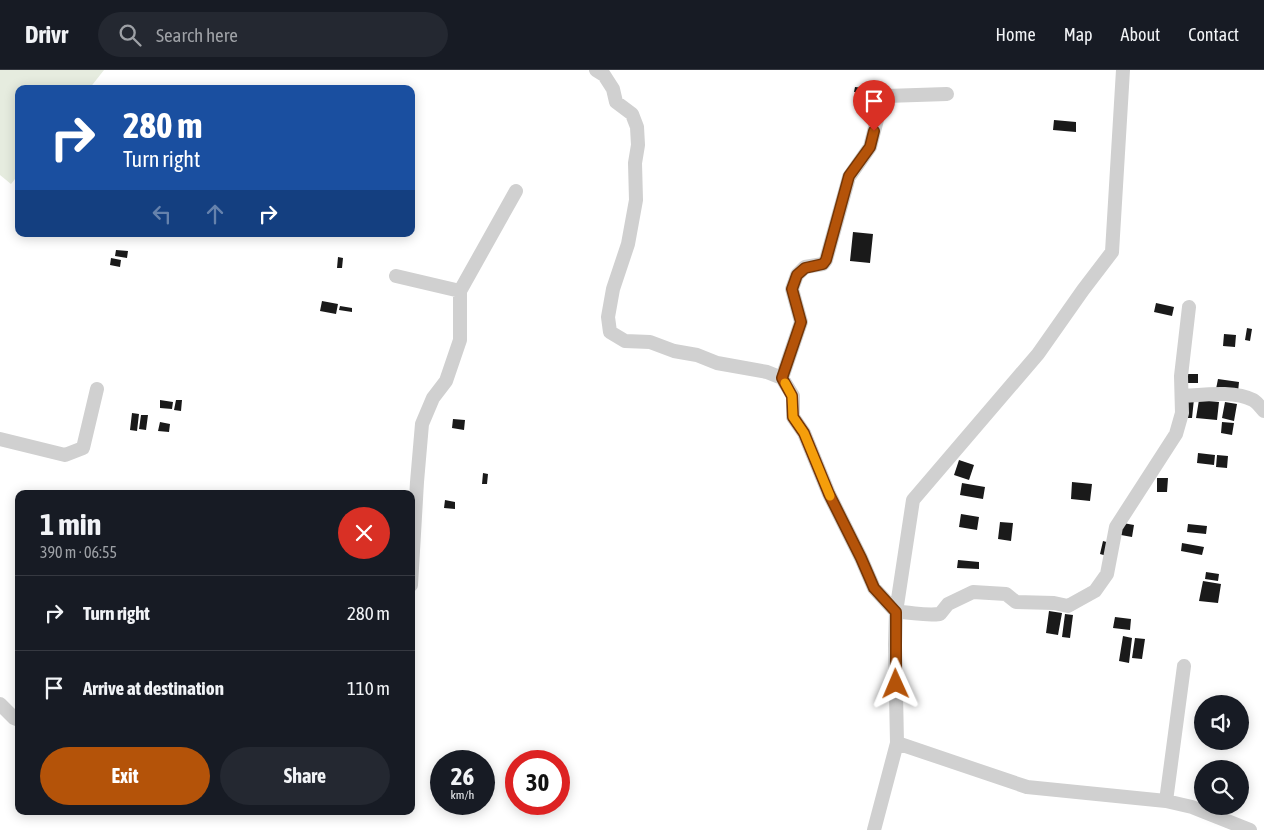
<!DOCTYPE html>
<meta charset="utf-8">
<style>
body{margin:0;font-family:"Asap Condensed",sans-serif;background:#242831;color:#f1f3f6;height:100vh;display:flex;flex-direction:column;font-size:19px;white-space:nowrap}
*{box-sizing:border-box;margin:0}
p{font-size:16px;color:#9ea1a6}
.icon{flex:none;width:28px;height:28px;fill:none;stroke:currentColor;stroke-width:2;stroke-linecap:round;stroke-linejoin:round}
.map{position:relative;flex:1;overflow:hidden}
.sheet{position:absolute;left:15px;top:420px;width:400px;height:325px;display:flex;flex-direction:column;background:#171b24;border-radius:10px;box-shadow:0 2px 12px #0003}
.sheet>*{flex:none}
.banner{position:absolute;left:15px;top:15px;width:400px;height:152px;border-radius:10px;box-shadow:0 2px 12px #0003;background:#1a4fa0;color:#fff;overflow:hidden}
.controls{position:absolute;left:1194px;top:625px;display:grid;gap:10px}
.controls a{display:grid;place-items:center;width:55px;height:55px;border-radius:50%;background:#171b24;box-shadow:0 2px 12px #0003;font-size:25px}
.speed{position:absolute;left:430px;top:680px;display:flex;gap:10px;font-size:25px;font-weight:700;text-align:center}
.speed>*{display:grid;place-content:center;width:65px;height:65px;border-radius:50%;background:#171b24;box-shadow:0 2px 12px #0003;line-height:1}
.speed small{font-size:12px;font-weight:400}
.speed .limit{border:8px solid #d22;background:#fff;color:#111}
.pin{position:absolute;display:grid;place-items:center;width:42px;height:42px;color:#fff;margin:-51px -21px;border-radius:50% 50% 50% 0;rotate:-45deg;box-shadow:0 0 5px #0007}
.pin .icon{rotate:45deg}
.me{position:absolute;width:55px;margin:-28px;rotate:359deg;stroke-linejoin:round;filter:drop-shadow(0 0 4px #0008)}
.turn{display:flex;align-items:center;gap:18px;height:105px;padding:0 25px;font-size:22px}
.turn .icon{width:65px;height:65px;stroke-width:2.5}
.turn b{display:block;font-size:35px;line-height:42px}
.lanes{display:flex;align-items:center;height:48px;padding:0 25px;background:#0003;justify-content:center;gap:25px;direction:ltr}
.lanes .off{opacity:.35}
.round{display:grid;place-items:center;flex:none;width:52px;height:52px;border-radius:26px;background:#242831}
.headline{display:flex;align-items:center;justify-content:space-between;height:85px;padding:0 25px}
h1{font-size:30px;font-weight:700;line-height:38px}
.action{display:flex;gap:10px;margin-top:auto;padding:10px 25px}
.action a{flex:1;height:58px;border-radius:30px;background:#b45309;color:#fff;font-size:20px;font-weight:700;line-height:58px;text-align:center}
.action a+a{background:#242831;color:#f1f3f6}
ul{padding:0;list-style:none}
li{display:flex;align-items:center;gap:15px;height:75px;padding:0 25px;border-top:1px solid #363941}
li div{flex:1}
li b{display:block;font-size:19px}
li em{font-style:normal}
header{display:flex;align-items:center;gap:30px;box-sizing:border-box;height:70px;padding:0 25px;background:#171b24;border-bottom:1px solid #363941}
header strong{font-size:24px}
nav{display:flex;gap:28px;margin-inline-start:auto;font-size:18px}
.search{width:350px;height:45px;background:#242831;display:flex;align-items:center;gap:12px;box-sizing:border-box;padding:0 18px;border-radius:28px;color:#9ea1a6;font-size:19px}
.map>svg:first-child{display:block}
</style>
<header>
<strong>Drivr</strong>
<div class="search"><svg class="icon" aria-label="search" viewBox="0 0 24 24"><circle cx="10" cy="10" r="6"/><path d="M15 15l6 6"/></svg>Search here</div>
<nav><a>Home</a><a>Map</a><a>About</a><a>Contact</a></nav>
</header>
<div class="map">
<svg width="1264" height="760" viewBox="0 0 1264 760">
<rect width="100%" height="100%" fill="#fff"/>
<path fill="#e6ecdf" d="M0,0H104L89,19H19V104L11,114L0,105Z"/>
<path fill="#1a1a1a" d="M855,17L864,18L863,23L854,22Z
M1054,50L1076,52V62L1053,60Z
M853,162L873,164L870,193L850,191Z
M116,180L128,181L127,188L115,186Z
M338,187L343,188L342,198H337Z
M111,188L121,190L120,197L110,195Z
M322,231L338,234L336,244L320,241Z
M1156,233L1174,237L1172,246L1154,242Z
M340,236L352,238V242L339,240Z
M1247,258L1252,259L1250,271L1245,270Z
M1224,264L1236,265L1235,277L1223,276Z
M1187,304H1198V313H1187Z
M1218,309L1239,312L1238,322L1216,319Z
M1187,329H1194L1192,348H1185Z
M160,330L173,332L172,339L160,338Z
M176,330H182L181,341L174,340Z
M1199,330L1219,332L1217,350L1196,348Z
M1225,332L1237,334L1234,351L1222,348Z
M132,343L139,344L137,361L130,360Z
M141,345H148L146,360L139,359Z
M453,349L465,350L464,360L452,358Z
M160,352L170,354L169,362L158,361Z
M1222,352L1234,353L1232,365L1221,363Z
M1198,383L1215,385L1214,395L1197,393Z
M1217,385L1228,386L1227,398L1216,397Z
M959,390L974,395L969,410L954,405Z
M483,403L488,404L487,414H482Z
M1157,408H1168L1167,422H1157Z
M1072,412L1092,414L1090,431L1071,429Z
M962,413L985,417L983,429L960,425Z
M445,430L455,432V439L444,438Z
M961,444L979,447L977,460L959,457Z
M1000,452L1013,453L1011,471L998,469Z
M1123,453L1134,455L1132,467L1121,465Z
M1188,454L1207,456L1206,464L1187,462Z
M1103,471L1110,473L1107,486L1100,484Z
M1182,473L1204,477L1202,485L1181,481Z
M958,490L979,492V499L957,498Z
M1206,502L1219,504L1218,511L1205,509Z
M1203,511L1221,514L1218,533L1199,531Z
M1049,541L1062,543L1058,565L1046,563Z
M1065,544L1073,545L1070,568L1062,567Z
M1115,547L1131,549L1130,560L1113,558Z
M1123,566L1132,568L1129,593L1119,591Z
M1135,568L1145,569L1142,589L1132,588Z"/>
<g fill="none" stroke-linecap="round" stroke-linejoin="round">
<path stroke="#d0d0d0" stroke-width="14" d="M596,0L604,5L613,19L616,32L632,44L637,57L638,75L635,93L636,130L628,174L613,219L608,247L610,262L625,271L650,272L674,281L697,285L717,293L767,302L782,308L793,326V347L804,363L829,424L861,488L874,518L896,542C913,542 923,546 940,544L948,534L973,522L1006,524L1016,532L1054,533L1068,536L1095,521L1107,504L1116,457L1176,364L1182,343L1181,306L1189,237
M396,206L460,221V270L446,311L433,328L422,354L417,412L411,515
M460,221L516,121
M782,308L801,252L792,219L797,205L805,197L823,194L826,190L849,107L870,77L882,30L886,26L947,24
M1182,326C1202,325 1234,320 1253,330C1257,332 1261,338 1264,341
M0,369L65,385L83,378L97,319
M0,634L14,648L19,650
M897,673L1027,717L1166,731L1192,737L1250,760
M1166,731L1184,596
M874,760L897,673L895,575L896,542L913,430L1038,284L1083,220L1112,182L1123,0"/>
</g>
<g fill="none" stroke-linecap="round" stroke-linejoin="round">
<g stroke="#753606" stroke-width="12">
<path id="route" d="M874,61L870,77L849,106L826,190L823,194L805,198L797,205L792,219L801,252L782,308L792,326L793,347L804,363L829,424L861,488L874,518L896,542V614"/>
</g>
<use href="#route" stroke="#b45309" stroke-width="9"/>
<path stroke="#f59e0b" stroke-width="9" d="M785,313L792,326L793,347L804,363L830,426"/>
</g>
</svg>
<div class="controls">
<a><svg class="icon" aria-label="sound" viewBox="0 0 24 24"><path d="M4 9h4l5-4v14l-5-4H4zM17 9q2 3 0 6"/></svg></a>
<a><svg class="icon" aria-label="search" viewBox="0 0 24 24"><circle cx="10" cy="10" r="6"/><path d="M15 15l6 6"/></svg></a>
</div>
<div class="speed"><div>26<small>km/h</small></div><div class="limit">30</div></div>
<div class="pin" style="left:874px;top:61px;background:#d93025"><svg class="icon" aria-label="arrive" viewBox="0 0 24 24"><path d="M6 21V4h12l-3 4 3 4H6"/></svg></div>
<svg class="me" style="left:896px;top:614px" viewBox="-20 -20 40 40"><path d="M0-17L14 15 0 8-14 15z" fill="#b45309" stroke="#fff" stroke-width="4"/></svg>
<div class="banner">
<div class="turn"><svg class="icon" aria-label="right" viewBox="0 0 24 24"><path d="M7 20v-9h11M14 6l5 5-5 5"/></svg><div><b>280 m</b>Turn right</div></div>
<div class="lanes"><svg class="icon off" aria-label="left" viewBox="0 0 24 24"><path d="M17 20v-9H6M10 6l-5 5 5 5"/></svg><svg class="icon off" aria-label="ahead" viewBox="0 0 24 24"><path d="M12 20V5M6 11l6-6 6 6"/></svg><svg class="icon" aria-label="right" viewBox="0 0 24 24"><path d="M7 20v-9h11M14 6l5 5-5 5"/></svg></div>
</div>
<section class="sheet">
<div class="headline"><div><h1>1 min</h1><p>390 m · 06:55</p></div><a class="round" style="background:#d93025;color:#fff"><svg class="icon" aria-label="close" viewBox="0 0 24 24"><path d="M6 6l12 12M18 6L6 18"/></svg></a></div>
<ul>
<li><svg class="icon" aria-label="right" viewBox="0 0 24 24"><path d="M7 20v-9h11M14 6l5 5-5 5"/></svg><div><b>Turn right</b></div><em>280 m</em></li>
<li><svg class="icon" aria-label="arrive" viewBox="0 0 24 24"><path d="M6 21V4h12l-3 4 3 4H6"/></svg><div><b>Arrive at destination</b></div><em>110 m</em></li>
</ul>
<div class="action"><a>Exit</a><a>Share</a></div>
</section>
</div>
